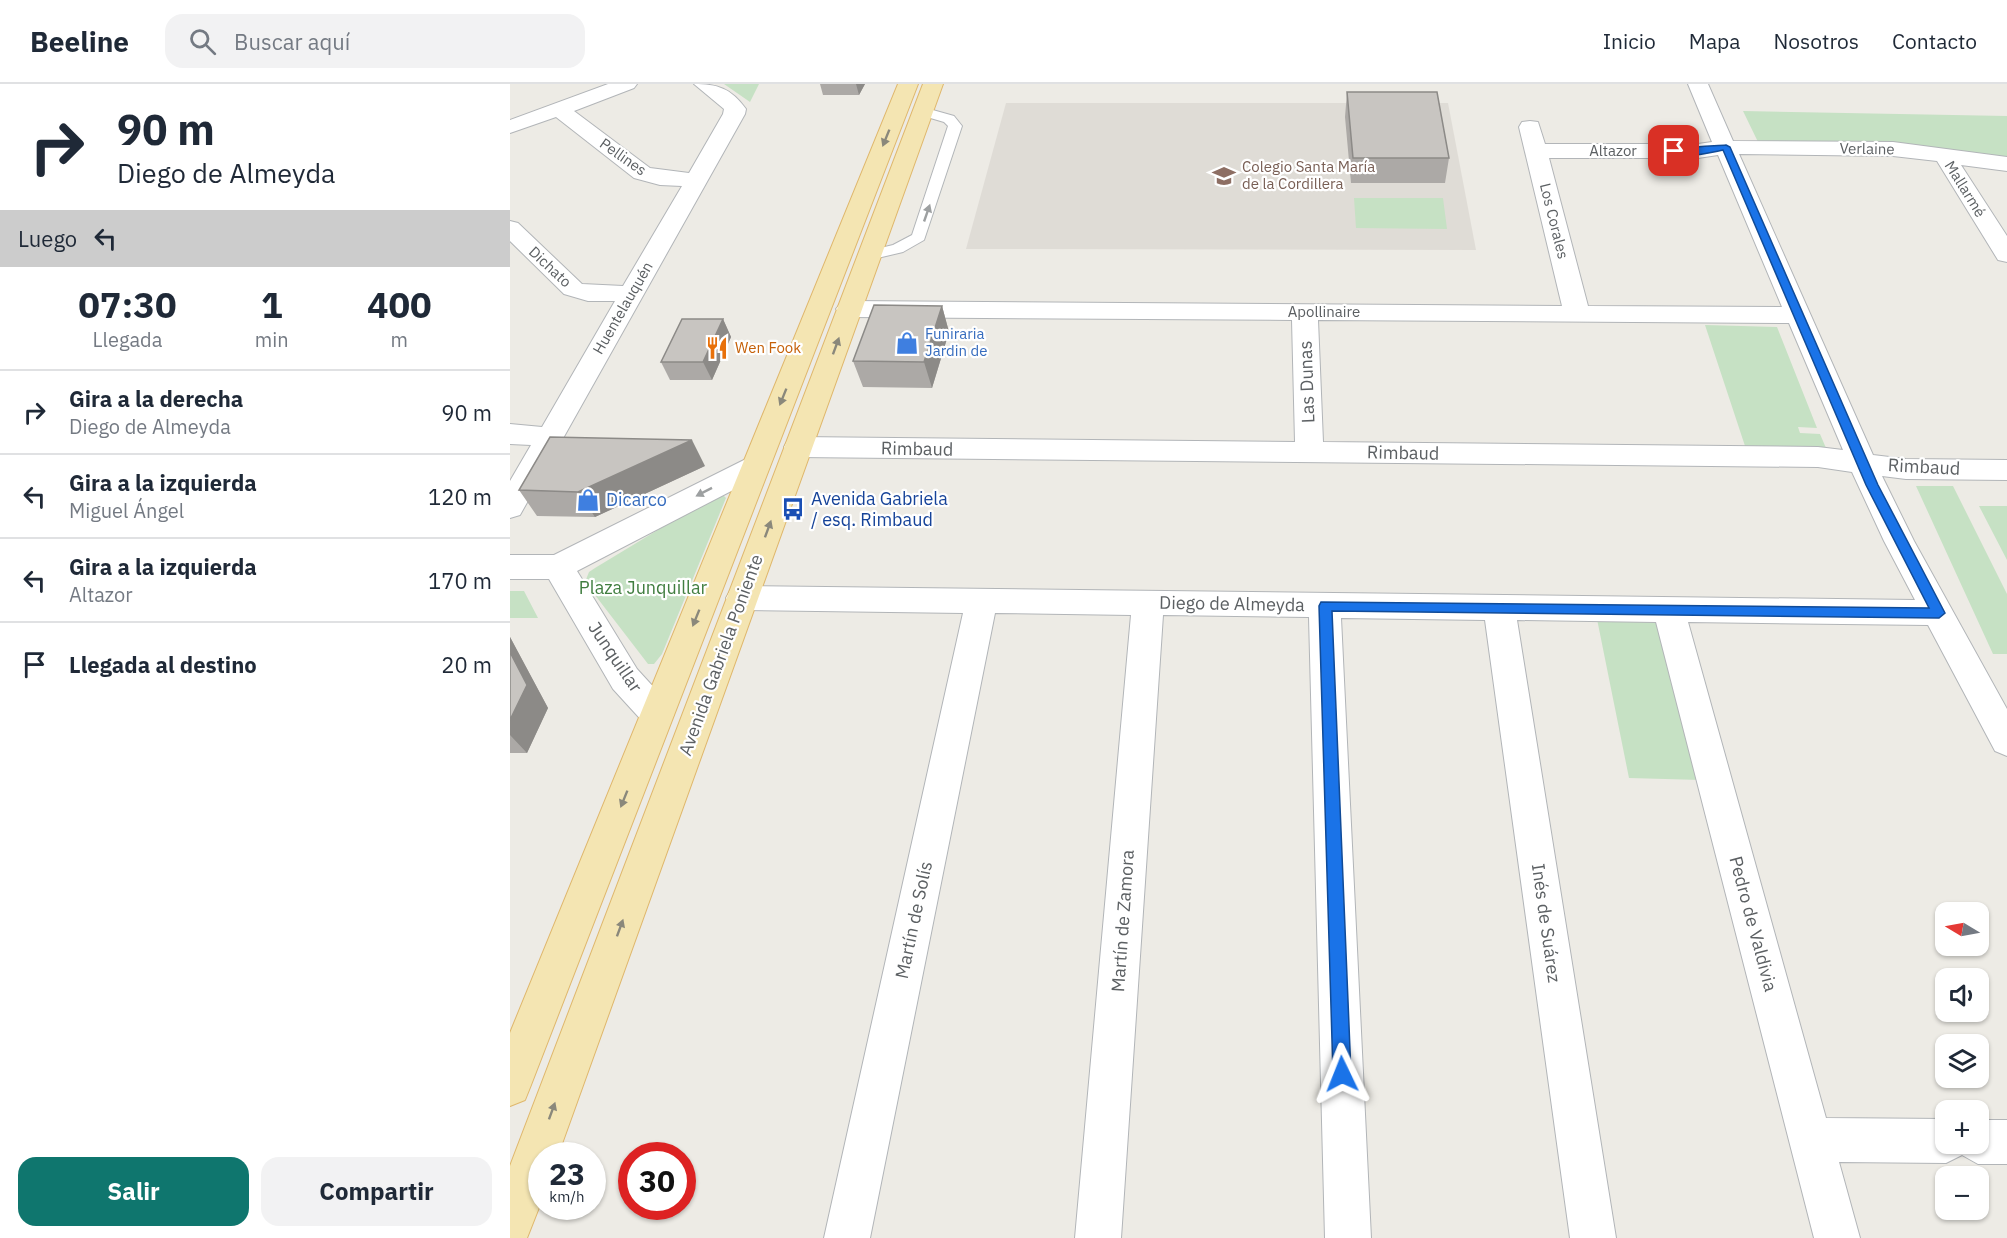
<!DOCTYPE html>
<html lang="es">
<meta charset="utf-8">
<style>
body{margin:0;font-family:"IBM Plex Sans",sans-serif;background:#f2f2f3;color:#1f2937;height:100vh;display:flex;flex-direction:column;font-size:22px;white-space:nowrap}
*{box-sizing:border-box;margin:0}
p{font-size:20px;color:#747a83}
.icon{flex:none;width:33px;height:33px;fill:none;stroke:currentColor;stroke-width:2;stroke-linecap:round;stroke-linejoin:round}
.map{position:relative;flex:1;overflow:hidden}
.details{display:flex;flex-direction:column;background:#fff;width:510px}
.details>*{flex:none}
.banner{background:#fff;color:#1f2937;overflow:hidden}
.needle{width:39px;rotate:280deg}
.buttons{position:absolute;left:1425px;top:818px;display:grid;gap:12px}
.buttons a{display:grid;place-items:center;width:54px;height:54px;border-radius:12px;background:#fff;box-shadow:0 2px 4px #0004;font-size:30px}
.speed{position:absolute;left:18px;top:1058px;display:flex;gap:12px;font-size:30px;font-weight:700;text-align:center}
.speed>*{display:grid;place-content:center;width:78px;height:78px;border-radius:50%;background:#fff;box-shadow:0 2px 4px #0004;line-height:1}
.speed small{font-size:15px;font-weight:400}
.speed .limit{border:9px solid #d22;background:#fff;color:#111}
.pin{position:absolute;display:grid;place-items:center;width:51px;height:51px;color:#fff;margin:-26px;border-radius:12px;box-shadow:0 3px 9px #0006}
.me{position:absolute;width:66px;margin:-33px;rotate:358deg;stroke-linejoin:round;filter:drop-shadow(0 0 4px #0008)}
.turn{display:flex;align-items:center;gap:21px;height:126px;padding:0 18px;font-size:27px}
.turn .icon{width:78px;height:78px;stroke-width:2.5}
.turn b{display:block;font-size:42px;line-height:51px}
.then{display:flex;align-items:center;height:57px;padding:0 18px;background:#0003;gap:12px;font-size:22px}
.eta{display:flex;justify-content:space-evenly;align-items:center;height:102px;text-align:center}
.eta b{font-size:36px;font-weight:700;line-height:42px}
.primary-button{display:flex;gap:12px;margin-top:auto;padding:12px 18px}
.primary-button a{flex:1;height:69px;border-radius:18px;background:#0f766e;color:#fff;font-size:24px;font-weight:700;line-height:69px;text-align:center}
.primary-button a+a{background:#f2f2f3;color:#1f2937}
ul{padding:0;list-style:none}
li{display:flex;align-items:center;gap:18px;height:84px;padding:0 18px;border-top:2px solid #e0e1e3}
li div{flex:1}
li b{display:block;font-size:22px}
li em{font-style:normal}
header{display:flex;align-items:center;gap:36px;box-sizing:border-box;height:84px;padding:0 30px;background:#fff;border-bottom:2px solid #e0e1e3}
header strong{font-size:28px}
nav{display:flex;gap:33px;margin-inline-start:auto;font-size:21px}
.search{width:420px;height:54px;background:#f2f2f3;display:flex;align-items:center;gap:15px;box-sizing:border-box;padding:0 21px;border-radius:18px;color:#747a83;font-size:22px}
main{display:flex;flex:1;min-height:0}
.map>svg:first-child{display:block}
</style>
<header>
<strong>Beeline</strong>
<div class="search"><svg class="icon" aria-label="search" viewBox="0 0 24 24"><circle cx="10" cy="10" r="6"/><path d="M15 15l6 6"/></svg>Buscar aquí</div>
<nav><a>Inicio</a><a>Mapa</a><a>Nosotros</a><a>Contacto</a></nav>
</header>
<main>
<section class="details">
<div class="banner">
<div class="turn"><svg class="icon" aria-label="right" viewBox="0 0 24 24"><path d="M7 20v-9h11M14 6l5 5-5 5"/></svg><div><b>90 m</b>Diego de Almeyda</div></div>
<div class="then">Luego<svg class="icon" aria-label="left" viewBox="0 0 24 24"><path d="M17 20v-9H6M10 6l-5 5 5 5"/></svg></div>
</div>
<div class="eta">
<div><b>07:30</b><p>Llegada</p></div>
<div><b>1</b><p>min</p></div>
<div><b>400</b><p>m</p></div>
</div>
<ul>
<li><svg class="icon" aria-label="right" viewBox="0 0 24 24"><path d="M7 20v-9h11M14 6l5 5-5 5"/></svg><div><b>Gira a la derecha</b><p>Diego de Almeyda</p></div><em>90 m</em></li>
<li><svg class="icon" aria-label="left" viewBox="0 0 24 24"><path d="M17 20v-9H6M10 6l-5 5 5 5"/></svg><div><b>Gira a la izquierda</b><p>Miguel Ángel</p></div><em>120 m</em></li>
<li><svg class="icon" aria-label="left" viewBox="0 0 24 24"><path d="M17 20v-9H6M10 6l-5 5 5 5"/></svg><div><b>Gira a la izquierda</b><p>Altazor</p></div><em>170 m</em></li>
<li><svg class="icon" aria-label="arrive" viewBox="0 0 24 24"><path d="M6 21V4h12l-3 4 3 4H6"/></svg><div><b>Llegada al destino</b></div><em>20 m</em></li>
</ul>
<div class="primary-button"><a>Salir</a><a>Compartir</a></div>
</section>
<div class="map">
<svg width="1497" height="1154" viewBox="0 0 1497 1154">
<rect width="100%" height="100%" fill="#edebe5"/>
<path fill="#dfdcd6" d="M496,19H938L966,166L456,165Z"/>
<path fill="#c6e1c4" d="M214,0H249L240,18Z
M1233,27L1497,32V74L1248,58Z
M844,114H933L937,145L846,144Z
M1195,241L1267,243L1307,344L1288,343L1290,349L1310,350L1316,364L1235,362Z
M1406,402H1443L1497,510V570H1483Z
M212,410L216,414L152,570L144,580H138L75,498L79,488L85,484L204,412Z
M1469,422H1497V476Z
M0,507H14L28,534H0Z
M1087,535L1152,536L1191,696L1119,694Z"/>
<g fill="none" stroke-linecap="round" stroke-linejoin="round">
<g stroke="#b2b5b8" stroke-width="2">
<path id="service" d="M412,23L444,32L452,42L414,156L393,168L359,176L354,174L351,171L354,168L383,161L402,151L438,42L434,38L407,30L405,27L407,24Z"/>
</g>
<g stroke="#b2b5b8" stroke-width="2">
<path id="minor" d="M98,0H127L124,4L64,27L140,84L179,89L213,30L214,25L184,0C207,0 221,4 236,25L235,30L10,431L0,434V397L21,361L0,360V340L32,343L105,217H78L54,210L0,157V137L8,139L72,200L113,202L172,102L150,101L124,94L46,33L0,49V36Z
M1178,0H1198L1223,57L1383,58L1497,73V87L1451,81L1497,152V178L1488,176L1427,77L1383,72L1229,70L1363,371L1396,375L1497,376V396L1396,395L1372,392L1404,457L1497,625V672L1485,667L1418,541L1178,538L1316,1034L1436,1035V1059H1468V1036H1497V1080H1468L1452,1071L1436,1079L1329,1078L1350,1154H1304L1146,538L1007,536L1106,1154H1060L975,536L831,534L861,1154H815L799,533L653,531L611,1154H565L621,531L485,529L360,1154H314L453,529L232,526L221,523L216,514L221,505L232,502L1405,516L1374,457L1342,388L1308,383L288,373L278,370L274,363L278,356L288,353L785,358L782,236L339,233L330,230L326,225L330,220L339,217L1052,222L1009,43L1012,38L1020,37L1028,38L1035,60H1188L1202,58ZM1208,71L1272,223L1078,222L1039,74H1188ZM808,236L1279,239L1333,366L1308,363L813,358Z
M246,372L256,375L260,382L256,389L67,487L127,585L159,620L164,630L159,640L147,644L135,640L103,605L39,495H0V471H44L236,375Z"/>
</g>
<g stroke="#dfb76c" stroke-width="2">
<path id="primary" d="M388,0H408L21,1001L15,1016L0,1022V949Z
M413,0H433L48,1071H32V1116L17,1154H0V1082Z"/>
</g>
<use href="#service" fill="#fff" fill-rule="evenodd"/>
<use href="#minor" fill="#fff" fill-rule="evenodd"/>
<use href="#primary" fill="#f4e5b2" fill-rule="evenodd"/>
</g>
<path fill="#aca9a6" d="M310,0H355L349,11H313Z
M837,8L939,74L935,99H841L835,33Z
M432,222L439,248L422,304L353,303L343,277Z
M213,235L221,253L202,296H160L151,278Z
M195,382L85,433L27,432L9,406Z
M0,553L38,624L17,669H0Z"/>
<path fill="#8c8a87" d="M346,0H355L349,11Z
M432,222L439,248L422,304L414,278Z
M213,235L221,253L202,296L193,278Z
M182,356L195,382L85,433L68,408Z
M0,553L38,624L17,669L0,651Z"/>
<path fill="#c8c5c1" stroke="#8c8a87" stroke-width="1.5" d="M837,8H927L939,74H843Z
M364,221L432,222L414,278L343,277Z
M172,235H213L193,278H151Z
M40,353L182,356L68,408L9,406Z
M0,568L17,601L0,636Z"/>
<defs><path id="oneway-solid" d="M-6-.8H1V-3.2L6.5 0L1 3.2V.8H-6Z" transform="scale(1.5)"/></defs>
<g fill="#8a887b">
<use href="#oneway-solid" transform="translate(376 54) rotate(112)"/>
<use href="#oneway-solid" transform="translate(326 262) rotate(-70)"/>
<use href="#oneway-solid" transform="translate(273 313) rotate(112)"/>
<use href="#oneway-solid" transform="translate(258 445) rotate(-70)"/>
<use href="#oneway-solid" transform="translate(186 534) rotate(112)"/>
<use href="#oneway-solid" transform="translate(114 715) rotate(112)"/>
<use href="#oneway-solid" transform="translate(110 844) rotate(-70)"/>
<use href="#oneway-solid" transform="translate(42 1027) rotate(-70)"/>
</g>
<g fill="#9da0a1">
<use href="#oneway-solid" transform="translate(417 129) rotate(-71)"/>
<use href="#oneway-solid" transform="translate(194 408) rotate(153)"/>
</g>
<path fill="#1a73e8" stroke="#114b97" stroke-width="1.5" d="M1216,61L1220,63L1368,401L1435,529L1429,534L822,527L841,990L838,996L832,999L826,996L823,990L809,522L811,518L1419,524L1356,401L1213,66C1198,69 1172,76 1160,67C1166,63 1204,62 1216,61Z"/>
<defs>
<g id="school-bare" transform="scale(1.8)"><path d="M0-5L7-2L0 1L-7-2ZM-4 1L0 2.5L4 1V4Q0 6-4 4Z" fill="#8d6e63" stroke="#fff" stroke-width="2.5" paint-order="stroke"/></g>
<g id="shop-bare" transform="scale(1.8)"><path d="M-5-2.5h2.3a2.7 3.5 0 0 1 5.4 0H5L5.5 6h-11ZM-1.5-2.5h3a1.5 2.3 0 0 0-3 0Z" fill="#3f7fe0" stroke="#fff" stroke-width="2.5" paint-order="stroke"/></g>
<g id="restaurant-bare" transform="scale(1.8)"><path d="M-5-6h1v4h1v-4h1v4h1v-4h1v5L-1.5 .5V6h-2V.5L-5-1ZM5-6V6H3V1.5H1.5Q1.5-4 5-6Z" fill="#e8710a" stroke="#fff" stroke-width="2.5" paint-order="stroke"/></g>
<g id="bus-bare" transform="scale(1.8)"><path d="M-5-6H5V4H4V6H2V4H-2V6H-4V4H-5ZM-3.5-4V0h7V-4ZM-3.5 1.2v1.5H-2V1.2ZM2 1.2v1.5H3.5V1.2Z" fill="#1a4fb4" stroke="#fff" stroke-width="2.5" paint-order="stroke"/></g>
</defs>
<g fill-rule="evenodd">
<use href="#school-bare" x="714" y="92"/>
<use href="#shop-bare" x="397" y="259"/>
<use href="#restaurant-bare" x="207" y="264"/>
<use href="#shop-bare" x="78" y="416"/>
<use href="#bus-bare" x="283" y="425"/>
</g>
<g text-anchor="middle" stroke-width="4.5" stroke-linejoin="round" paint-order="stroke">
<g font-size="15" fill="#5c6063" stroke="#fff">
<text transform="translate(1357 65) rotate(1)" y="5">Verlaine</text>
<text x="1103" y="72">Altazor</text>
<text transform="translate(113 73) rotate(35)" y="5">Pellines</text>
<text transform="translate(1455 105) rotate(58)" y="5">Mallarmé</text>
<text transform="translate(1044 137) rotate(76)" y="5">Los Corales</text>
<text transform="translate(40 183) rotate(43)" y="5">Dichato</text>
<text transform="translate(113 224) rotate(-60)" y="5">Huentelauquén</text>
<text x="814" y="233">Apollinaire</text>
</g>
<g font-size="15" fill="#785e54" stroke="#fff" text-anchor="start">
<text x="732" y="88">Colegio Santa María<tspan x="732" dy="17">de la Cordillera</tspan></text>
</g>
<g font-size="15" fill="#366cbe" stroke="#fff" text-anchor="start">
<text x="415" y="255">Funiraria<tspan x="415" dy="17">Jardin de</tspan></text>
</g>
<g font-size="15" fill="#c56008" stroke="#fff" text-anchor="start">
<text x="225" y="269">Wen Fook</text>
</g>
<g font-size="18" fill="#5c6063" stroke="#fff">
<text transform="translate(797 298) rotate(-92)" y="6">Las Dunas</text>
<text transform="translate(407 365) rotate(1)" y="6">Rimbaud</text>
<text transform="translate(893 369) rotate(1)" y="6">Rimbaud</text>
<text transform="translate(1414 383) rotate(3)" y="6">Rimbaud</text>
<text transform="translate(722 520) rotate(1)" y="6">Diego de Almeyda</text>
<text transform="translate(211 571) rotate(-70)" y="6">Avenida Gabriela Poniente</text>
<text transform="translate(105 573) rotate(56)" y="6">Junquillar</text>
<text transform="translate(404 836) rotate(-78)" y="6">Martín de Solís</text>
<text transform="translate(613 837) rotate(-86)" y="6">Martín de Zamora</text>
<text transform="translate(1036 839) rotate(82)" y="6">Inés de Suárez</text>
<text transform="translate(1243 840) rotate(75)" y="6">Pedro de Valdivia</text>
</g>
<g font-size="18" fill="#164399" stroke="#fff" text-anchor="start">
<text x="301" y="421">Avenida Gabriela<tspan x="301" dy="21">/ esq. Rimbaud</tspan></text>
</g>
<g font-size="18" fill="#366cbe" stroke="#fff" text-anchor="start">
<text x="96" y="422">Dicarco</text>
</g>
<g font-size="18" fill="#417e40" stroke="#fff">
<text x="133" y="510">Plaza Junquillar</text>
</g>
</g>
</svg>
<div class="buttons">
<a><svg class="needle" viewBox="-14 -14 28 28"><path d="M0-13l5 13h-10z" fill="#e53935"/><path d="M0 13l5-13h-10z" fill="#747a83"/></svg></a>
<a><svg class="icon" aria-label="sound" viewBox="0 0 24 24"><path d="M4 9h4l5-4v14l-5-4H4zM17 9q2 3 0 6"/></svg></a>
<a><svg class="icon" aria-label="layers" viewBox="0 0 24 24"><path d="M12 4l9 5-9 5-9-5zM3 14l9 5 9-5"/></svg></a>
<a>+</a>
<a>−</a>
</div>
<div class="speed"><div>23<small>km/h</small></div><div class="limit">30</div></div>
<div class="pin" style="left:1164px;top:67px;background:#d93025"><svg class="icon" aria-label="arrive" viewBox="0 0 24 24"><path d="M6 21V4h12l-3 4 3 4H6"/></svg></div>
<svg class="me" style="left:832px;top:990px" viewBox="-20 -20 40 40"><path d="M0-17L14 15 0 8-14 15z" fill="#1a73e8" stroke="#fff" stroke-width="4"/></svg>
</div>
</main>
